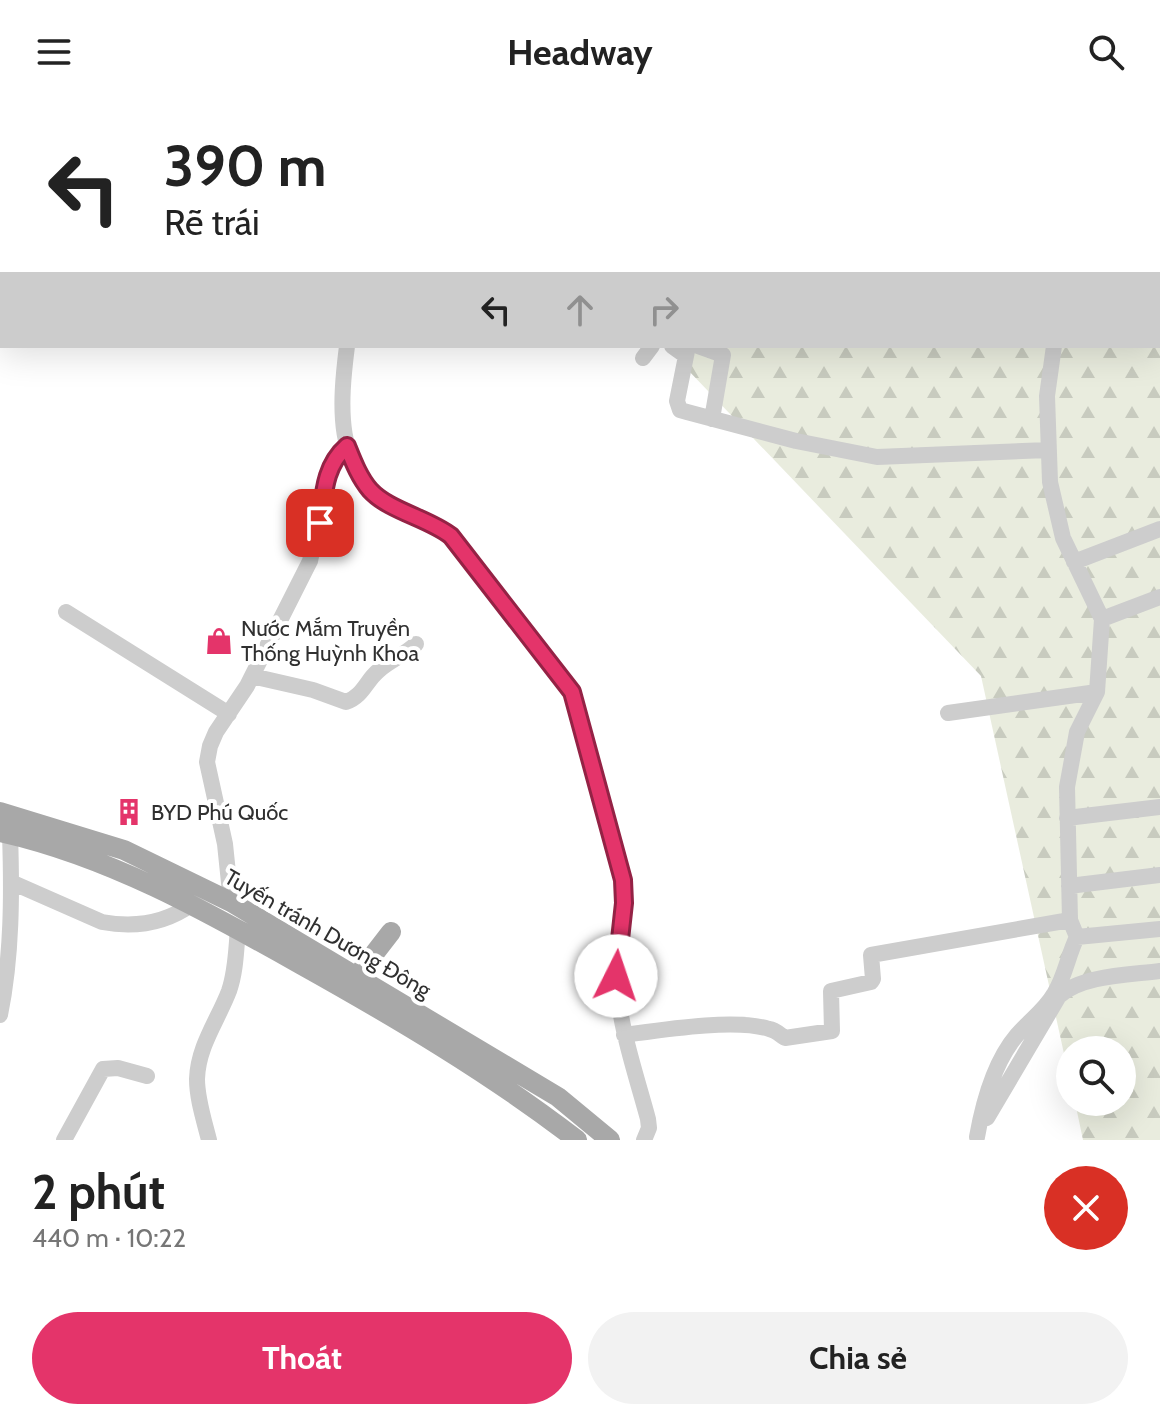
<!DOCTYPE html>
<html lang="vi">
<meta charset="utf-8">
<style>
body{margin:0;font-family:Cabin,sans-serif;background:#f2f2f2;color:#222;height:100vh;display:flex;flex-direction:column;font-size:30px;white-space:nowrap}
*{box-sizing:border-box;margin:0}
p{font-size:26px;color:#767676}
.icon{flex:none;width:44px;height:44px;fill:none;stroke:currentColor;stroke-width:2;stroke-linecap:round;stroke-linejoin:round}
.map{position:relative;height:1036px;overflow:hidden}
.details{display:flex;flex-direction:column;background:#fff;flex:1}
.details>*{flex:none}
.hud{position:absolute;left:0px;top:0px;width:1160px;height:244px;box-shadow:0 8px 32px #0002;background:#fff;color:#222;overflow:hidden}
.buttons{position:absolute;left:1056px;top:932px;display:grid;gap:16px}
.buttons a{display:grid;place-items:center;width:80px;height:80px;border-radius:50%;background:#fff;box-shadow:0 8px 32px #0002;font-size:40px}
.pin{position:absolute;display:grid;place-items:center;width:68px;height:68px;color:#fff;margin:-34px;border-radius:16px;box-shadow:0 4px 12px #0006}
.me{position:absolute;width:88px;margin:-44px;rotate:4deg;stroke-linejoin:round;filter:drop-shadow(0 0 6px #0008)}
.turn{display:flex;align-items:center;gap:28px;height:168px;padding:0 32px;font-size:36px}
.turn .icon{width:104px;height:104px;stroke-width:2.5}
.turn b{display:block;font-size:56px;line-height:68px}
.lanes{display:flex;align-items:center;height:76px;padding:0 32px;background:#0003;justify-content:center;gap:40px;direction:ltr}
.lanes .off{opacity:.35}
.round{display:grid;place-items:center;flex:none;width:84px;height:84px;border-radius:42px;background:#f2f2f2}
.summary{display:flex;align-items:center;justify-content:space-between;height:136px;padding:0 32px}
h1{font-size:48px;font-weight:700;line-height:60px}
.cta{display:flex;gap:16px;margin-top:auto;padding:16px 32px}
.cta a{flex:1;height:92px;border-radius:48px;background:#e4346a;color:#fff;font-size:32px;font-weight:700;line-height:92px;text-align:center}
.cta a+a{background:#f2f2f2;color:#222}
header{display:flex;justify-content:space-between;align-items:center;height:104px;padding:0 32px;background:#fff;font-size:36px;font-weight:700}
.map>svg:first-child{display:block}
</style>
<header><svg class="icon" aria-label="menu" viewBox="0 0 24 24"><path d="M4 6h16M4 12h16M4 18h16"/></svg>Headway<svg class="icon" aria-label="search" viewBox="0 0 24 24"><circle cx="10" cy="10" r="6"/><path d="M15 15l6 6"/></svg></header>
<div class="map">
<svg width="1160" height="1036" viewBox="0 0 1160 1036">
<defs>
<pattern id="forest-firs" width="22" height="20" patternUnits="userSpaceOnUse" patternTransform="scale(2)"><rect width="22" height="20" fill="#e9ecde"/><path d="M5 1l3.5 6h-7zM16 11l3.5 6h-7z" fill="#c8cbbf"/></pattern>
</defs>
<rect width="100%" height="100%" fill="#fff"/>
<path fill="url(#forest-firs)" d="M675,0H1160V1036H1083L1075,998H1122V946H1070V977L981,572L665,242H1158V2Z"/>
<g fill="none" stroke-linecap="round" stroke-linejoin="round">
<path stroke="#cdcdcd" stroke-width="16" d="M65,0L70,2
M378,0L379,2
M261,2L263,0
M869,2V0
M1134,2L1135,0
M0,116L2,113
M347,242C340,298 333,368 391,400C411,412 432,417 451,432L572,588L623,776C627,807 615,838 616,869C618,919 635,967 648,1015L649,1024L644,1036
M672,242L686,252
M688,242L677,297L680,306L687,308L796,337L877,353L1048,346
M698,242L723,251L712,315
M643,254L652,242
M1074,458L1160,425
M66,508L229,610
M1102,515L1160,493
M252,572L313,586L346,598C363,592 366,577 378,567C390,556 405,551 416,540
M948,609L1097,588
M1067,714L1160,703
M11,778L102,818C135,824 166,819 192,800
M1069,782L1160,771
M231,798L225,740L207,658L210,642L216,628L247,582L310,457L329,368L333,356L347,342
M1077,833L1160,825
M0,911C12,852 12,790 10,730
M624,931C661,926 735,914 769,925C776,926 780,931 785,934L832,927L831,887L871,878L873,875L871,851L1070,816
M987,1014L1059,892C1082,871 1130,871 1160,867
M977,1033C983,999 994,958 1017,931C1029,917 1045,906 1054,890C1065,873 1068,851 1077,833L1070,816L1067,683L1077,628L1097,588L1102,515L1063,434L1050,378L1047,292L1054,242
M64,1036L103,965L118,964L147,972
M209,1036C204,1016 197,995 197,975C198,942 218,916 229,887C236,867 236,846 238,825"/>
<path stroke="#a8a8a8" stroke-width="20" d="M0,708L124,746L231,798L558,993L610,1036
M0,728C108,752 204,806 300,860C395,913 490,969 577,1036
M357,872L391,828"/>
</g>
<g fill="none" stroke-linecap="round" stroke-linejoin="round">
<g stroke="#942245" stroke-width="20">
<path id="route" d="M320,419C324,390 324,362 347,342C353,357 359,373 370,386C389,407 428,414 451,432L572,588L623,776L624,799L616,872"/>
</g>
<use href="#route" stroke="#e4346a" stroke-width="14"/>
</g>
<defs>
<g id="shop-bare" transform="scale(2.16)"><path d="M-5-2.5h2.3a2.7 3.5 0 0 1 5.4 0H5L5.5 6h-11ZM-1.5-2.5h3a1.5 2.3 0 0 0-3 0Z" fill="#e4346a" stroke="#fff" stroke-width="2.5" paint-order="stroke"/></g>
<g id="building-bare" transform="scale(2.16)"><path d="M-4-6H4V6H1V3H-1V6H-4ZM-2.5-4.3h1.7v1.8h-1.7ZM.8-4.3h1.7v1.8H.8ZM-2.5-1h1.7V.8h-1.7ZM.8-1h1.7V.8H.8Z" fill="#e4346a" stroke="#fff" stroke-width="2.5" paint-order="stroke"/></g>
</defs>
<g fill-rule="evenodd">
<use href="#shop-bare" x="219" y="537"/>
<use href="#building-bare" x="129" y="708"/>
</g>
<g text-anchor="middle" stroke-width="8" stroke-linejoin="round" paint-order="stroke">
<g font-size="22" fill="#303030" stroke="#fff" text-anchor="start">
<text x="241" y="532">Nước Mắm Truyền<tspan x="241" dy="25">Thống Huỳnh Khoa</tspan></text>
<text x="151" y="716">BYD Phú Quốc</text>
</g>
<g font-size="22" fill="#303030" stroke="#fff">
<text transform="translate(328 829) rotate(30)" y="8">Tuyến tránh Dương Đông</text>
</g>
</g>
</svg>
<div class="buttons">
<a><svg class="icon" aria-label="search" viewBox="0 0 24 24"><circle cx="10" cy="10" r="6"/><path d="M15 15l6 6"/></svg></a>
</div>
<div class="pin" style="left:320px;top:419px;background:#d93025"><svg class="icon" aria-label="arrive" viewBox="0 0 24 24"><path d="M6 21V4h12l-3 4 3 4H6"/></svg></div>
<svg class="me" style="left:616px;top:872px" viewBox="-20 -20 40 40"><circle r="19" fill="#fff"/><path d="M0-13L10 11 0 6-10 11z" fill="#e4346a"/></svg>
<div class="hud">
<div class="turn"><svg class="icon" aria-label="left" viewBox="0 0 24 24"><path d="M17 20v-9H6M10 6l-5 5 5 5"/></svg><div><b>390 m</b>Rẽ trái</div></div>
<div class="lanes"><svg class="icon" aria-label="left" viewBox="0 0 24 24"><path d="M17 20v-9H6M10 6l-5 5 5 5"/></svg><svg class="icon off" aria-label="ahead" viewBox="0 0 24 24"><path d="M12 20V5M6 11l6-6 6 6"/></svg><svg class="icon off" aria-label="right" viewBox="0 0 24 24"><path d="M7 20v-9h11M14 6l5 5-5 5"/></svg></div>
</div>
</div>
<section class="details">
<div class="summary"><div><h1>2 phút</h1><p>440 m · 10:22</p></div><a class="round" style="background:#d93025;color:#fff"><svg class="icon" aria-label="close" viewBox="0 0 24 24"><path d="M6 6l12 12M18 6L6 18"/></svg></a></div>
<div class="cta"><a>Thoát</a><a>Chia sẻ</a></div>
</section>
